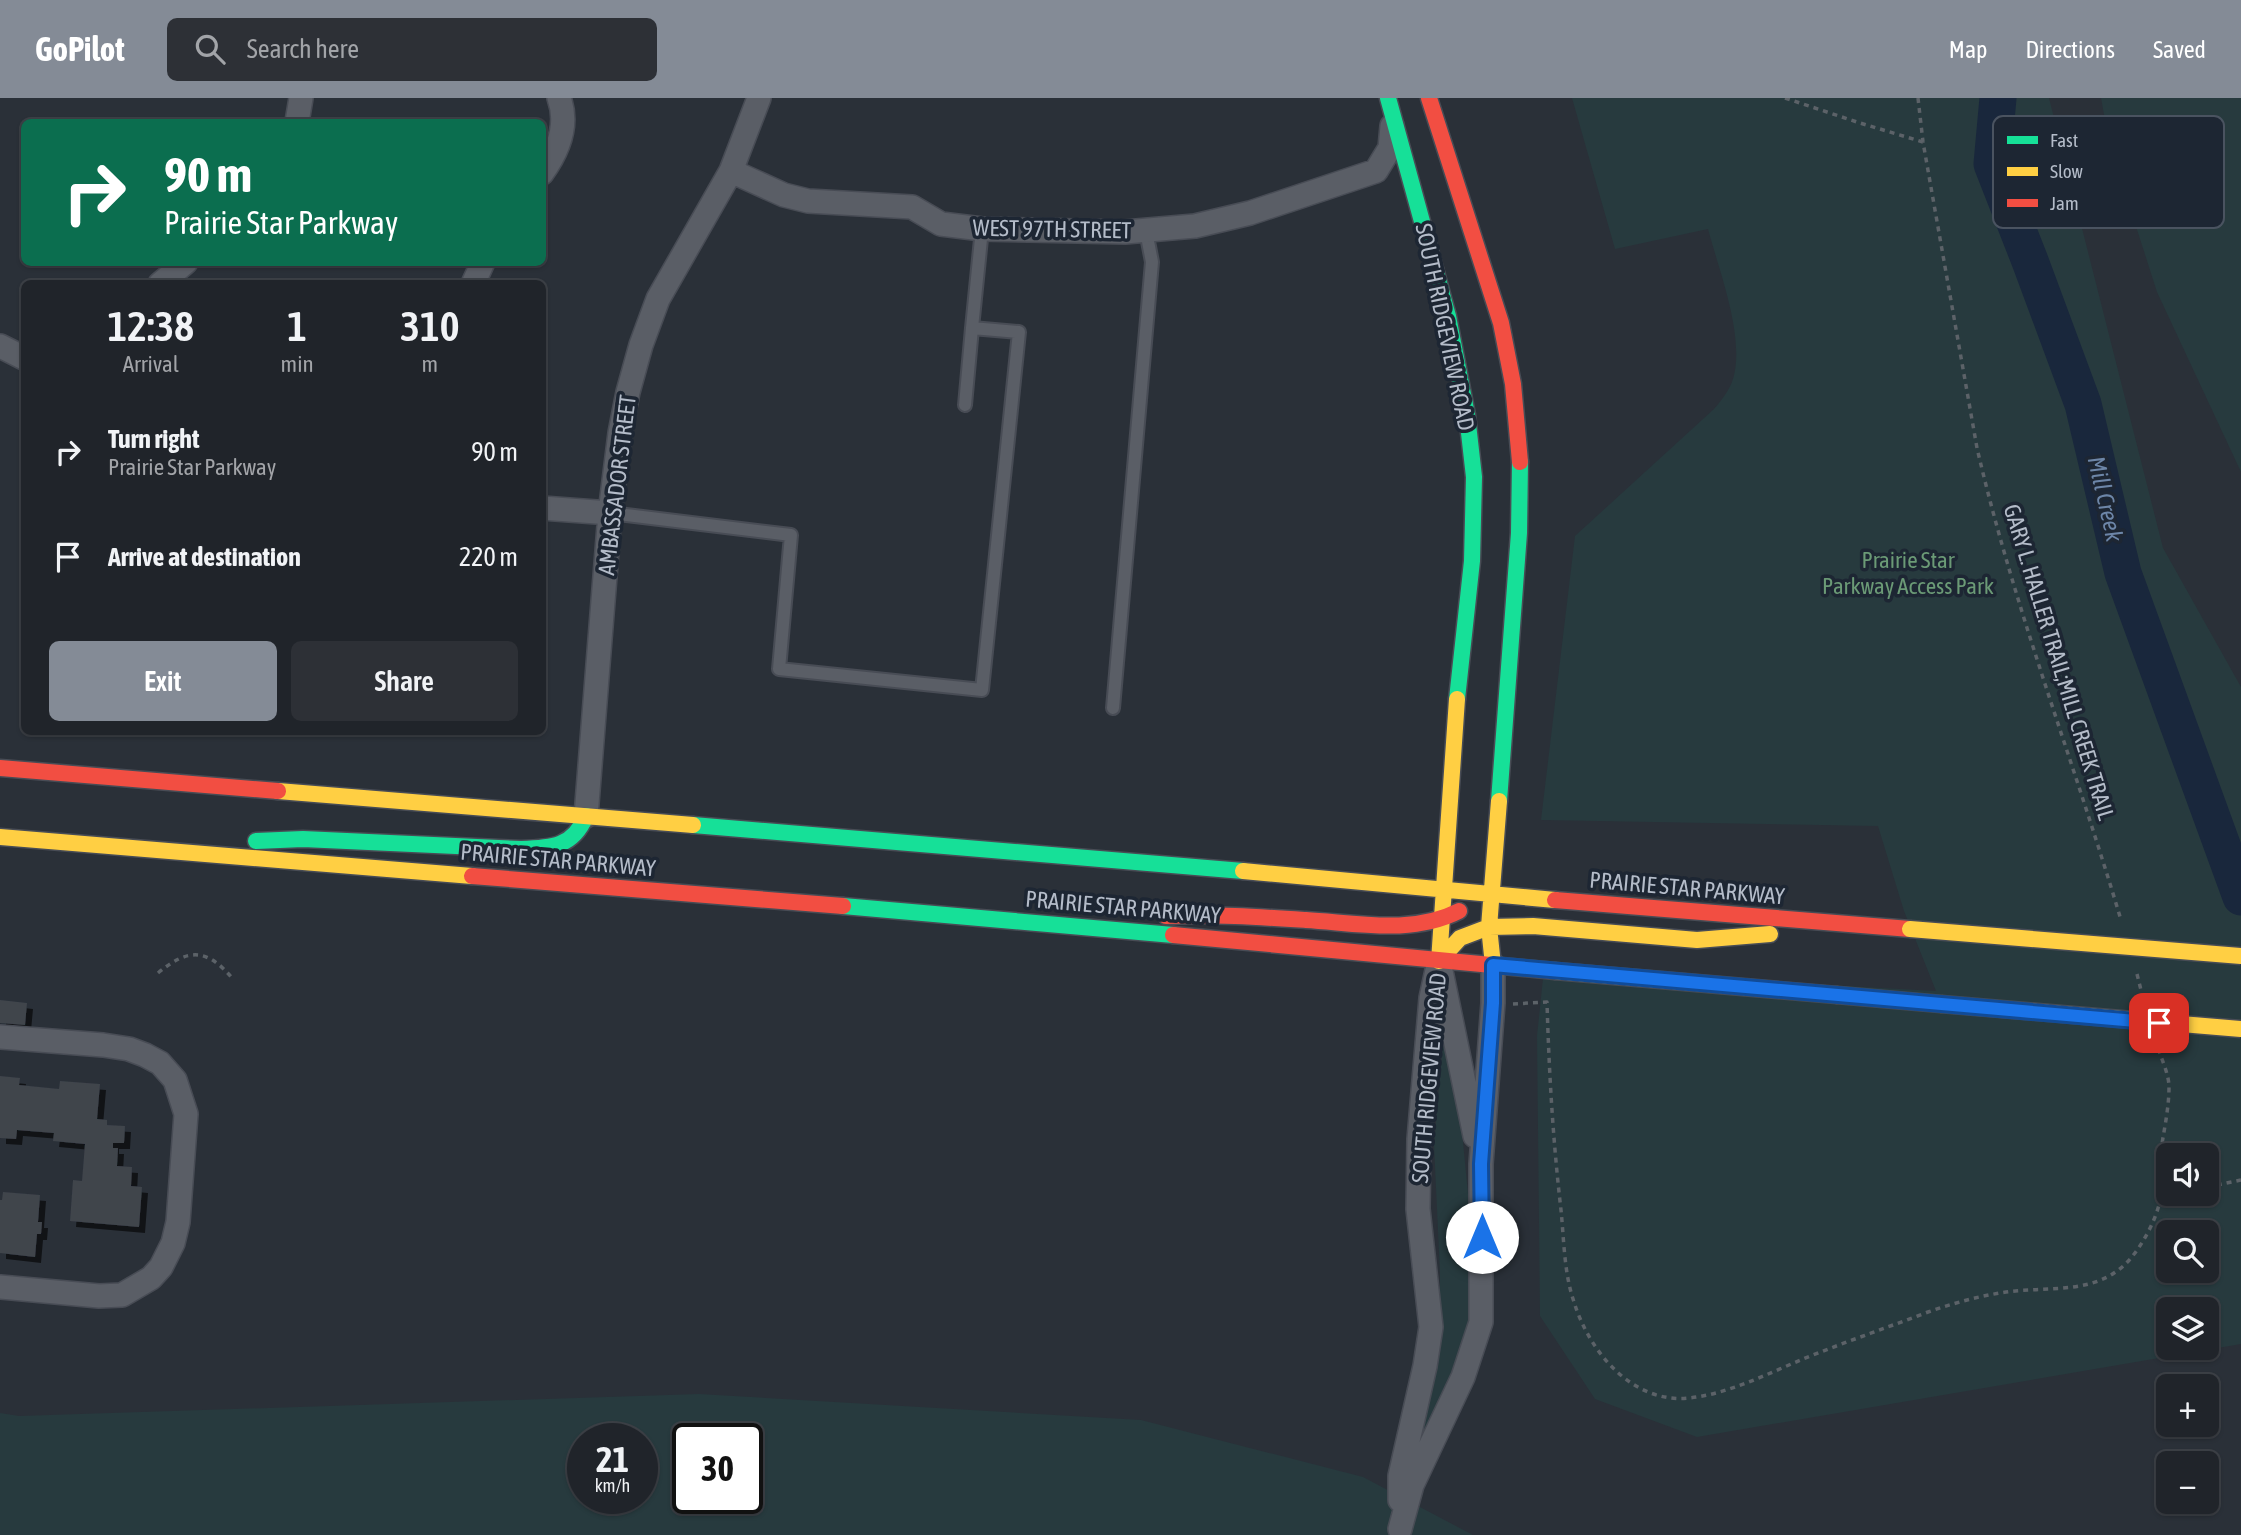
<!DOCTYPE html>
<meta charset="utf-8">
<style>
body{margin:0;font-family:"Asap Condensed",sans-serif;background:#2d3036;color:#f1f3f6;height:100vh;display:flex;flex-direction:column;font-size:26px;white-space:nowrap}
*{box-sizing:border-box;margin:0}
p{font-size:23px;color:#a2a4a8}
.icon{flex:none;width:38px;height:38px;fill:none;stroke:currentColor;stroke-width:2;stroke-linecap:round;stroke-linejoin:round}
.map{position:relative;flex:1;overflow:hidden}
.panel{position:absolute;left:21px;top:182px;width:525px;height:455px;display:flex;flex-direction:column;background:#20242a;border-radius:10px;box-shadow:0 2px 5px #0004,0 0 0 2px #3d4147}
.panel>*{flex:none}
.banner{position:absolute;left:21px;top:21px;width:525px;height:147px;border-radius:10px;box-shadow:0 2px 5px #0004,0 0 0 2px #3d4147;background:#0b6e4f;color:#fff;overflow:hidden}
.fabs{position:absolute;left:2156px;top:1045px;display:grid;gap:14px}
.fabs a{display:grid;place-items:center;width:63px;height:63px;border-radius:10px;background:#20242a;box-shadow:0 2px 5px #0004,0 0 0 2px #3d4147;font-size:35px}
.speed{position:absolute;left:567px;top:1325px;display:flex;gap:14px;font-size:35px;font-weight:700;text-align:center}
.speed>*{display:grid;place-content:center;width:91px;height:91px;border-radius:50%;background:#20242a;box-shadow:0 2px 5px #0004,0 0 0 2px #3d4147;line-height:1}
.speed small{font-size:18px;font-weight:400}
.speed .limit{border:4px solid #111;border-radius:10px;background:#fff;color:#111}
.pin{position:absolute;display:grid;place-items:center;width:60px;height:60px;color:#fff;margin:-30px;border-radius:14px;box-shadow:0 4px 10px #0006}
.me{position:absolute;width:77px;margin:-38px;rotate:0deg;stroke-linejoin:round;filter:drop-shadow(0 0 5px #0008)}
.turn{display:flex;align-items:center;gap:24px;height:147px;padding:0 28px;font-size:32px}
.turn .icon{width:91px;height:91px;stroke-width:2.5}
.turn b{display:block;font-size:49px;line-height:60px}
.eta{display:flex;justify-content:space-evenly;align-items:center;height:119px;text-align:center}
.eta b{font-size:42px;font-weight:600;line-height:49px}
.action{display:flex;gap:14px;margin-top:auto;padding:14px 28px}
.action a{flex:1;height:80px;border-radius:10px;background:#848b96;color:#fff;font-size:28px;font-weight:600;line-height:80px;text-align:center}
.action a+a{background:#2d3036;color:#f1f3f6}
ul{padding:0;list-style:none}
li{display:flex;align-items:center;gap:21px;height:105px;padding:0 28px}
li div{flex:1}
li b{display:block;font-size:26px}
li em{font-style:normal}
header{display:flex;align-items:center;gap:42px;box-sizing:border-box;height:98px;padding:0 35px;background:#848b96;color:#fff}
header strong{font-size:33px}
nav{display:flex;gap:38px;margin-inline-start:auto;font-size:24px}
.search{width:490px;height:63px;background:#2d3036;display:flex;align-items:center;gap:18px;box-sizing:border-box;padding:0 24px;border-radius:10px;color:#a2a4a8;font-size:26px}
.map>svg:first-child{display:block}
</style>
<header>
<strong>GoPilot</strong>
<div class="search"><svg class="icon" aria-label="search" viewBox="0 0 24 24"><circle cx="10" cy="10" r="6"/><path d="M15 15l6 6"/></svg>Search here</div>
<nav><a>Map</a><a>Directions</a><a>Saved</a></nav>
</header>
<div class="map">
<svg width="2241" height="1437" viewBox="0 0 2241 1437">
<defs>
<filter id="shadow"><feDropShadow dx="6" dy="6" stdDeviation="0" flood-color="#0009"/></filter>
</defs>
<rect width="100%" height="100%" fill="#2a3038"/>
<path fill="#273a3e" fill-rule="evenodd" d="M1572,0H2049L2163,450L2241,589V1246L1697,1339L1595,1301L1540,1218L1537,938L1544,871L1936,893L1904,813L1878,728L1541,722L1575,438L1714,311C1721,303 1728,294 1732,284C1747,243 1719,173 1708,131L1615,151ZM2168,1057H2207V1096H2168ZM2168,1134H2207V1172H2168ZM2168,1211H2207V1250H2168Z
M2101,0H2241V374L2157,194L2109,44Z
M1444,932L1462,1034L1473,1147L1474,1210L1467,1244L1415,1369L1440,1218V1175L1434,1047Z
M699,1296L1141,1322L1363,1379L1473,1437H0V1315L19,1318ZM583,1340H642V1400H583ZM688,1340H747V1400H688Z"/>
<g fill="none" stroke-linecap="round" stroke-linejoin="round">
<path stroke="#19273c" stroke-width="37" d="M1998,0L1992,66L2030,163L2083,306L2123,475L2241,799"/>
</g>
<path fill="#3f444c" filter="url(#shadow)" d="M0,902L27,905L25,927L0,925Z
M0,978L20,980L19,987L59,991L60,983L100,986L97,1021L107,1022V1027L125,1028L124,1045H113V1050H118L117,1068L132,1069L131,1088L142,1089L139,1129L70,1123L73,1082L82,1083L85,1046L53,1043L54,1035L17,1032L16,1041L0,1040Z
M3,1094L40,1097L38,1124H42L41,1136H37L35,1159L0,1155V1102H2Z"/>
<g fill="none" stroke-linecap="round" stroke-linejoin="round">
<g stroke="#484c55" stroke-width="16">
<path id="lane" d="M965,307L972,230
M610,415L791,437L779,571L982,592L1019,234L972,230L982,131
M1113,610L1152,164L1146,133"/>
</g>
<g stroke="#484c55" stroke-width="26">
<path id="street" d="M297,24L301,0
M731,73L784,97L808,103L912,109L941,126L982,131L1125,134L1195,128L1250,115L1376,73L1390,50L1392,28
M542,75C558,53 569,27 559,0
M160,186L186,164
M473,186L483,164
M0,248L24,260
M542,410L610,415
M586,718L610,415L620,335L628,294L641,247L658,201L731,73L759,0
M1441,873L1475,1038
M0,939L103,947L129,951L145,957L160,965L175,982L186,1016L178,1124L173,1145L161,1169L151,1180L122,1197L99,1198L0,1189
M1400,1402V1378L1425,1268L1431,1229L1418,1111L1419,1041L1431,900L1439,863
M1400,1431L1412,1387L1463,1279L1481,1224V1066L1493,905V867"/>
</g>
<g stroke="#484c55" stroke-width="19">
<path id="fast" d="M1388,0L1448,218L1467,317L1474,379L1472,463L1457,601
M1499,703L1519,435L1520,364
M693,727L1243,773
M256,743L303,741L521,751C552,750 573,749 586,718
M843,808L1173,837
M1837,897L1941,906"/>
</g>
<g stroke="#484c55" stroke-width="19">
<path id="slow" d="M278,693L693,727
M0,739L472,778
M1243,773L1555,802
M1439,863L1457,601
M1439,863L1460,840L1489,829L1533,828L1697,842L1770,836
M1493,867L1489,829L1499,703
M1555,873L1837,897"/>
</g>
<g stroke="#484c55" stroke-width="19">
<path id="jam" d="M1429,0L1501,225L1513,286L1520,364
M0,670L278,693
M472,778L843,808
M1555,802L1910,831
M1166,818C1213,816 1259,819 1306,822C1357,825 1412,837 1459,813
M1173,837L1555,873"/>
</g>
<path stroke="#5c6268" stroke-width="3.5" stroke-dasharray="5 5" stroke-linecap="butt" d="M1785,0L1860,25L1923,44
M1918,0L1923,44L1977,350C2014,510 2074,664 2121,822
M158,875C187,851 206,849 232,880
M2137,876L2142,896
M1513,906L1547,904C1549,974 1553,1043 1561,1112C1564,1142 1564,1175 1574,1204C1589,1253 1632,1306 1689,1300C1728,1296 1767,1276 1803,1261C1845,1244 1886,1230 1928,1214C1954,1205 1979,1198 2006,1194C2050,1188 2099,1198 2131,1160C2146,1142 2162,1111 2162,1087C2162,1075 2160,1064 2161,1052C2164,1032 2169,1010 2169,989C2169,977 2162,962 2158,950
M2207,1089L2241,1082"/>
<use href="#lane" stroke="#5a5e66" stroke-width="12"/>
<use href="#street" stroke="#5a5e66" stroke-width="23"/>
<use href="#fast" stroke="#16e098" stroke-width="16"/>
<use href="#slow" stroke="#ffcf43" stroke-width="16"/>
<use href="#jam" stroke="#f24e42" stroke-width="16"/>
<g stroke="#484c55" stroke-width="19" stroke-linecap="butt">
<path id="slow-bridge" d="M1910,831L2241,858
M1941,906L2241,931"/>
</g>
<use href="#slow-bridge" stroke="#ffcf43" stroke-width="16"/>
</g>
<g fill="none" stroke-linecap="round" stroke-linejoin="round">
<g stroke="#114b97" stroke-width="18">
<path id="route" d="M1482,1139L1481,1066L1493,905V867L2159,925"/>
</g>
<use href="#route" stroke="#1a73e8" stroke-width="12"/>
</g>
<g text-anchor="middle" stroke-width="7" stroke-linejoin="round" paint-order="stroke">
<g font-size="23" fill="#b4bcc9" stroke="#1d2633">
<text transform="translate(1052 131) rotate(1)" y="8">WEST 97TH STREET</text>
<text transform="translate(1445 229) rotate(78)" y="8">SOUTH RIDGEVIEW ROAD</text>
<text transform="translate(617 387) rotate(-83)" y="8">AMBASSADOR STREET</text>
<text transform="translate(2059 564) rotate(73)" y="8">GARY L. HALLER TRAIL;MILL CREEK TRAIL</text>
<text transform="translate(558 762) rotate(5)" y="8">PRAIRIE STAR PARKWAY</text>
<text transform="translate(1687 790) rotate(5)" y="8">PRAIRIE STAR PARKWAY</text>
<text transform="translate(1123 809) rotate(5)" y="8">PRAIRIE STAR PARKWAY</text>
<text transform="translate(1429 980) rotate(-85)" y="8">SOUTH RIDGEVIEW ROAD</text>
</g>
<g font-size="23" fill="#6b9a76" stroke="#1d2633">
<text x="1908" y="470">Prairie Star<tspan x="1908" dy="26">Parkway Access Park</tspan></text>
</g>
<g font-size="24" font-style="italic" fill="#6d86a8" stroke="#1d2633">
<text transform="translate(2105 401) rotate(77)" y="8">Mill Creek</text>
</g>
</g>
<rect x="1993" y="18" width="231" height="112" rx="10" fill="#1d2633" stroke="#4a5360" stroke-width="2"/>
<rect x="2007" y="38" width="31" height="8" fill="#16e098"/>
<rect x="2007" y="69" width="31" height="9" fill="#ffcf43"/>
<rect x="2007" y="101" width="31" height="8" fill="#f24e42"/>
<g font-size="19" fill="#b4bcc9">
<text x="2050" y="49">Fast</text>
<text x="2050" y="80">Slow</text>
<text x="2050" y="112">Jam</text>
</g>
</svg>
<div class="fabs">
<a><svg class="icon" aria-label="sound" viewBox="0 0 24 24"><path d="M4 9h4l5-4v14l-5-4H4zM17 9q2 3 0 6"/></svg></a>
<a><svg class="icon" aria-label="search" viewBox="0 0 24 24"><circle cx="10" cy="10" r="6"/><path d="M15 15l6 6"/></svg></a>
<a><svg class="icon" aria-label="layers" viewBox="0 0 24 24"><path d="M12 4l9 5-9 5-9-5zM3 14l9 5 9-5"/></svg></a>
<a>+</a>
<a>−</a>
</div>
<div class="speed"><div>21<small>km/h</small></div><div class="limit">30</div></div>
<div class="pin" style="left:2159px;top:925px;background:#d93025"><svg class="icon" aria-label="arrive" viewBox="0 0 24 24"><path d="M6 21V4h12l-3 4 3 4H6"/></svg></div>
<svg class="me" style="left:1482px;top:1139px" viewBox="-20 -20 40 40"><circle r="19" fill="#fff"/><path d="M0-13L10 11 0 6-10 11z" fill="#1a73e8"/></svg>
<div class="banner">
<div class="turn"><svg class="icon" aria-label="right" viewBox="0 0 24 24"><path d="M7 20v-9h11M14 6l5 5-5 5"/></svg><div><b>90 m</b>Prairie Star Parkway</div></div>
</div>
<section class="panel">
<div class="eta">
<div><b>12:38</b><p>Arrival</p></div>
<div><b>1</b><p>min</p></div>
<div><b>310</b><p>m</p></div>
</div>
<ul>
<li><svg class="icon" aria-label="right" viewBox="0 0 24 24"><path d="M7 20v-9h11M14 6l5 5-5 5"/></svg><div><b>Turn right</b><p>Prairie Star Parkway</p></div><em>90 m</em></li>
<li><svg class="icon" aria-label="arrive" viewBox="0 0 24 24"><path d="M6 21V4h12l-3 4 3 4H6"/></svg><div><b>Arrive at destination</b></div><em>220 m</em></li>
</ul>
<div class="action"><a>Exit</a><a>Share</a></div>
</section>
</div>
